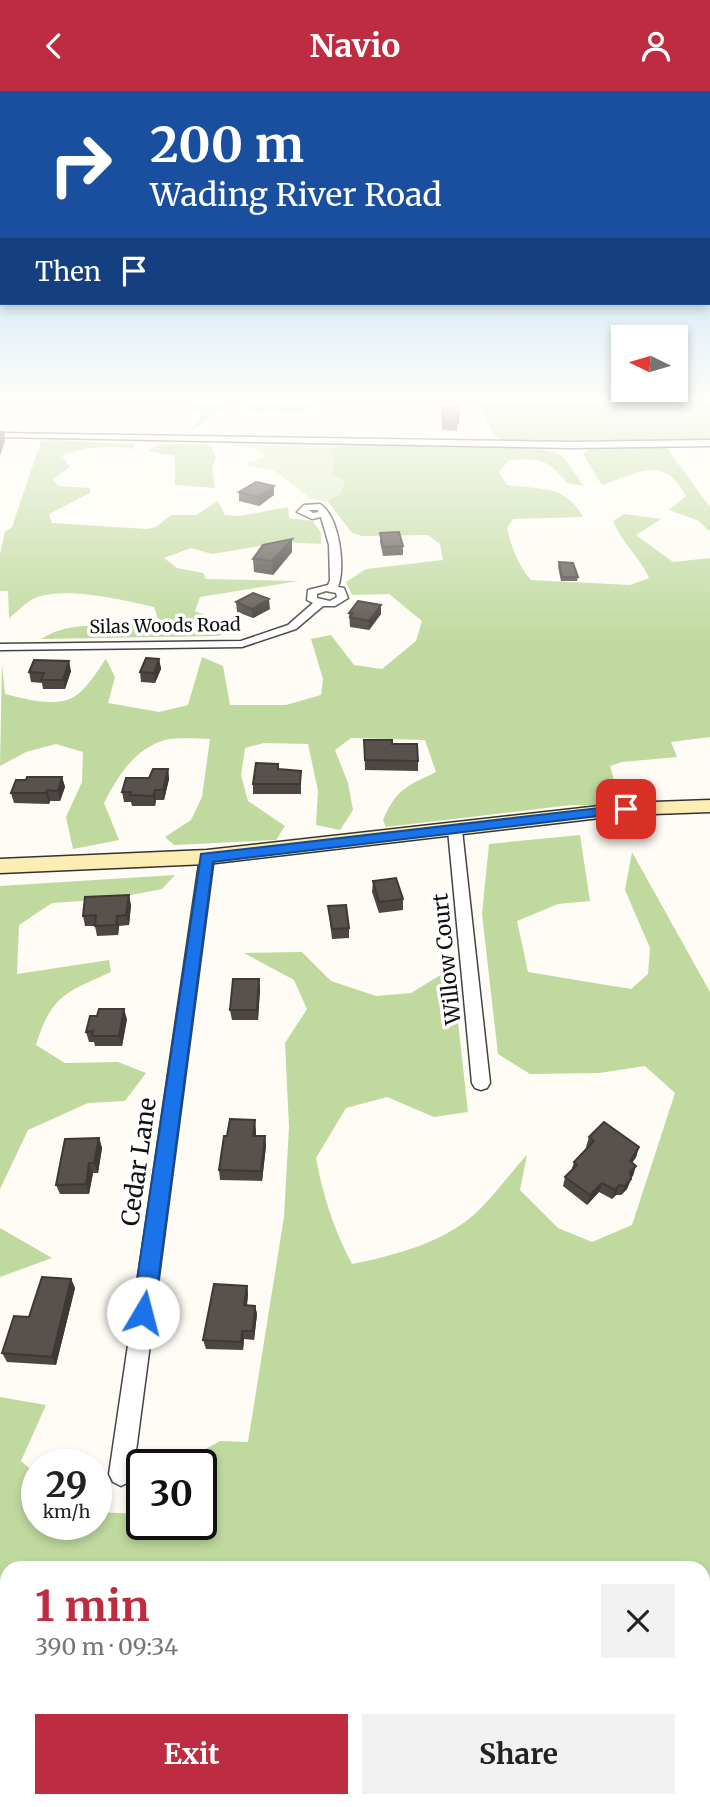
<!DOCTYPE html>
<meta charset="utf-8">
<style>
body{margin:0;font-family:Merriweather,serif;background:#f2f2f2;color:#222;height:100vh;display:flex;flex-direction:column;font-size:26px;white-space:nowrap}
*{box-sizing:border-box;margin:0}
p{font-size:23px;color:#767676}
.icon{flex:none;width:38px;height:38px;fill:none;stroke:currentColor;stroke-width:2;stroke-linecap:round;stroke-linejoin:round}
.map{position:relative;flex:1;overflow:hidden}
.side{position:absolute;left:0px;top:1470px;width:710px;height:247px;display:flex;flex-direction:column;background:#fff;border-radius:21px 21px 0 0;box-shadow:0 4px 10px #0003}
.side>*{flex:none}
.guide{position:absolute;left:0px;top:0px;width:710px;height:214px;box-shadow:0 4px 10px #0003;background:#1a4fa0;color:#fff;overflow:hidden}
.needle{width:46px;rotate:275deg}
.tools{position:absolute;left:611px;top:234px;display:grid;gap:14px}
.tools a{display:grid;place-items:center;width:77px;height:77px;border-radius:0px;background:#fff;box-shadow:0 4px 10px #0003;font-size:35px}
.speed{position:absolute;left:21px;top:1358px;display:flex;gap:14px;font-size:35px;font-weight:700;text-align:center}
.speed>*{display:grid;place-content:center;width:91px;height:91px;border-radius:50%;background:#fff;box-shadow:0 4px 10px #0003;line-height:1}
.speed small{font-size:18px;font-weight:400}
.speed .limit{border:4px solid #111;border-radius:10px;background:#fff;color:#111}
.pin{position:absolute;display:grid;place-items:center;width:60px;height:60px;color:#fff;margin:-30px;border-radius:14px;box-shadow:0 4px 10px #0006}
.me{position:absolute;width:77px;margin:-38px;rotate:8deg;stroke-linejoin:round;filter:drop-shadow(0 0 5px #0008)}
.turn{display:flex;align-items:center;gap:24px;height:147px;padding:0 35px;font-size:32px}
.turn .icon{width:91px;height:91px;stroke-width:2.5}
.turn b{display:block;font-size:49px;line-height:60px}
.then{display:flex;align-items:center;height:66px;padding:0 35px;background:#0003;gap:14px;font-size:26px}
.round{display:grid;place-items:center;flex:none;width:74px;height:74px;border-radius:0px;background:#f2f2f2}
.head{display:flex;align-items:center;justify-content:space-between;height:119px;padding:0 35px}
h1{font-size:42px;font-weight:700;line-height:52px;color:#be2c41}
.cta{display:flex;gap:14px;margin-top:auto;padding:14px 35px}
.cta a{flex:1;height:80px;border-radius:0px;background:#be2c41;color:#fff;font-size:28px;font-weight:700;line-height:80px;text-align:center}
.cta a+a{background:#f2f2f2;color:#222}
header{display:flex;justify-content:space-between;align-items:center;height:91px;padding:0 35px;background:#be2c41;color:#fff;font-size:32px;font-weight:700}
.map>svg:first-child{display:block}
</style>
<header><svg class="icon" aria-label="back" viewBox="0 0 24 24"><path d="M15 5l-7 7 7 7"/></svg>Navio<svg class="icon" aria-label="person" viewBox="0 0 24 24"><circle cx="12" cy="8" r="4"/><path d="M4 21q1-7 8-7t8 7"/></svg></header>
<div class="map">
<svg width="710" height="1716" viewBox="0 0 710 1716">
<rect width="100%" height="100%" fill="#fffcf5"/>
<path fill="#d9e9bf" d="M195,353L342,355L337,356L335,377L345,389L341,402L328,411L311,408L275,380L247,375V371L263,367L265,363C248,349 216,356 195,353Z"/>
<path fill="#bfd99e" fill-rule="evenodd" d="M177,312H329L296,323L276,319L256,322L238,312L220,319L190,341L203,323Z
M478,312H710V349L504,350L495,345Z
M51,349L136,353L132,358C108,354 84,356 62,365L70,376L53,388L58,395L90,397V402L49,423L52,432L147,438L156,436L171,424H196L218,410L225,424L240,425L288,416L289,427L313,430L321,442V453L285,451L212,463L191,457L164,467L177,477L203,482L206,488L299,490L200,506L195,520L236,537L218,545L41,548C76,525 120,541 158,528L154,516C123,509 66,495 35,507C26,511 17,521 9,527L8,500H0V463L5,441L12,436L41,350Z
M459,352L542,358L562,364L584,395L567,392C546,367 541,368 509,369L499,381L507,394C542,399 565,393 583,426L513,428L507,437C512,457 518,474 531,489L630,494L649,487C640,466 621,451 613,430L624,423L661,428L636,444L673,471L710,467V646L671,651L677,666L622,671L610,675L620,710L616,714H571L386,736L383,729C397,697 406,696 436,681L425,649L351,647L335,659L348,692L353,719L340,739L316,734L318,700L308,653L264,652L245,657L241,684L248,710L285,735L276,749L174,754L165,746L191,729L202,706L210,648C197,648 179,646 165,649C134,658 118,685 104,712L119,749L73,758L66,726L82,691L83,661L56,653L26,661L0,675L2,573L5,603C26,608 52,616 72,607C86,600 97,580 106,568L115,586L108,612L159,621L188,614L202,566L223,575L230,614H286L321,604L323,588L311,548L331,544L354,574L382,578L416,550L422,530L389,503L352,504L346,491L366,478L443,469L440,453L428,444L362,445L352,442L328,411L341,402L345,389L333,383L335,366L329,359L342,355Z
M195,353L211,355L216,366L212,377L215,397L175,394V365L148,360L157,354Z
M666,356L710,416V441L699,430L669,419L686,405C662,362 638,383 602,394L583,363L590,357Z
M580,744L590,810L558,813L517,830L528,881L631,898L648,883L650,857L625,799L632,761L710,901V1716H0V1306L46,1314L21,1370L37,1384V1433H96V1421L142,1423V1433H201V1374H177L220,1350L248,1351L284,1126L289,1036L285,952L307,918L294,889L244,862L302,861L331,890L376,905L411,902L452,877L468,1021L434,1026L387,1006L346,1017L316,1067C323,1105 334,1139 352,1173C396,1164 448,1151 481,1117C497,1101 511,1081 527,1064L520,1099L558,1137L592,1151L632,1134L675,1002L645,975L599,982L530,983L498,963L482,823L489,753ZM7,1477H704V1710H7Z
M175,784L162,798L110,808L52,812L19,834L17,883L109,869L111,881C67,901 51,904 36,954L65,972L118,971L146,982L125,1010L88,1012L28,1039L0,1098V795Z
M0,1137L52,1167L0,1186Z"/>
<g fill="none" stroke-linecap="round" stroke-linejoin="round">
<g stroke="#444" stroke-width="3">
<path id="street" d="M0,342L571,351L710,349V355L571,357L0,346Z
M320,413C339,425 346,475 338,496L344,497L348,507L335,515H323L296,538L242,556L0,559V553L241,550L288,534L313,512L307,509L308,499L328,494L330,489L329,454L321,426L312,428L297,421L304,414ZM309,419H317L319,421L313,422ZM326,500L336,502L337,506L330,510L317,507V503Z
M455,735L462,739L490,992L487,997L481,999L475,997L472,992L448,739Z
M207,761L214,766L133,1383L129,1391L121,1395L113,1391L109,1383L200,766Z"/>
</g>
<g stroke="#333" stroke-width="3">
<path id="secondary" d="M710,709V721L626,724L207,773L0,782V768L207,759L626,712Z"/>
</g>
<use href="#street" fill="#fff" fill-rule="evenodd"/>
<use href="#secondary" fill="#fcedb3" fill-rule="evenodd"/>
</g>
<path fill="#4d4642" d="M441,315L459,316L457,340L442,339Z
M239,401L274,404L259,415L239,410Z
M380,442L403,455V464L383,465L380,451Z
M292,461L273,484L254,481L253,468Z
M559,471L578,486L577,490H561L558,476Z
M236,511L270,518L253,527L237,521Z
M349,522L381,523L369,539L350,536Z
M159,568L161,578L155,592L141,591L140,581Z
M71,580L65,598H43L42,592L31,591L29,581Z
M364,649L392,653L418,670V680L365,679Z
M168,678L169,688L164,709H156L155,715H132L131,711H124L122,701Z
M301,680V703H253V693Z
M62,686L65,696L60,710H50L49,713L14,712L11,702L26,689Z
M373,790L403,808V819L379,822L372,801Z
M131,814L129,834L119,835L118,844L97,845L95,835H85L83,825Z
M328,815L349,837V847L332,848Z
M259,888L260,898L258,929H232L230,919Z
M127,928L122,955H95L94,951H89L86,941Z
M256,1039V1045H265L266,1055L262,1090L220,1089L219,1079L227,1045Z
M589,1046L639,1056L636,1066L632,1072L636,1075L627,1098L621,1104H616L612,1108L599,1101L587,1114L563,1095L565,1086L571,1080L574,1071L587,1057L586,1056Z
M99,1047L102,1057L98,1082H93L89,1103H60L56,1094Z
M71,1188L75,1197L56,1274L7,1271L2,1262L29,1226Z
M247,1195L248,1203L247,1214L255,1215L257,1223L254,1249L244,1248L243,1259L206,1258L203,1249Z"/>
<path fill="#3e3936" d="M4,341L5,349L0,365V352Z
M274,395V404L259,415V406Z
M292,448V461L273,484L272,470Z
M269,508L270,518L253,527L252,518Z
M381,514V523L369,539V530Z
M159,568L161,578L155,592L154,582Z
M69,570L71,580L65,598L63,589Z
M168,678L169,688L164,709L163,699Z
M62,686L65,696L60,710L58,700Z
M47,699L50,710L49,713L46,702Z
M155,699L156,709L155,715L153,705Z
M129,804L131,814L129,834L126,824Z
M117,825L119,835L118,844L116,834Z
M259,888L260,898L258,929L257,919Z
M124,918L127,928L122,955L119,945Z
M255,1029L256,1039L254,1054L253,1045Z
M265,1045L266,1055L262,1090L261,1080Z
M99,1047L102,1057L98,1082L94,1072Z
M639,1056L636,1066L627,1080L630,1070Z
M89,1072L93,1082L89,1103L86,1093Z
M636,1075L633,1085L627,1091L630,1081Z
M631,1088L627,1098L621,1104L625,1095Z
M602,1092L599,1101L587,1114L590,1104Z
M619,1094L616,1104L612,1108L615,1099Z
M71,1188L75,1197L56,1274L52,1266Z
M247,1195L248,1203L246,1223L244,1214Z
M255,1215L257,1223L254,1249L253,1240Z
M242,1240L244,1248L243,1259L241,1251Z"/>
<path fill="#59514d" stroke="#3e3936" stroke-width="2" d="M441,315L459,316L458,332L443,331Z
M0,341H4L0,352Z
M256,391L274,395L259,406L239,401Z
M399,441L403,455L383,456L380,442Z
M292,448L272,470L253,468L263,454Z
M559,471L573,472L578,486H562Z
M253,502L269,508L252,518L236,511Z
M358,510L381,514L369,530L350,526L353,522H349Z
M146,567L159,568L154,582L140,581Z
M34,569L69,570L63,589H41L44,582L29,581Z
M364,649H392V653H417L418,670L365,669Z
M256,672L278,673V678L301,680L300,693H253Z
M153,678H168L163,699H155L153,705L130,704L131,701H122L126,687H149Z
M27,686H62L58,700L47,699L46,702H11L16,689H26Z
M396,787L403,808L379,811L373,790Z
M129,804L126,824L117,825L116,834L95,835L96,824L83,825L85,806Z
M346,814L349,837L332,838L328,815Z
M233,888H259L257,919H230Z
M99,918H124L119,945H92L93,940L86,941L90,925H97Z
M230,1028L255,1029L253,1045H265L261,1080L219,1079L224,1045H227Z
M604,1031L639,1056L630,1070L636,1075L630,1081L631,1088L625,1095L619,1094L615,1099L602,1092L590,1104L565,1086L577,1074L574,1071L594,1050L589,1046Z
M99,1047L94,1072H89L86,1093L56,1094L65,1048Z
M42,1186L71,1188L52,1266L2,1262L14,1225L29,1226Z
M214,1193L247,1195L244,1214L255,1215L253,1240H242L241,1251L203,1249Z"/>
<linearGradient id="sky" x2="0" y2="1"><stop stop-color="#96c8ed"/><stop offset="0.56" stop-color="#fffefa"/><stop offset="1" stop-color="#fffefa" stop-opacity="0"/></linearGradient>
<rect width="710" height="553" fill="url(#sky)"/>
<path fill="#1a73e8" stroke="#114b97" stroke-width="2" d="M626,714L631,715V721L213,771L154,1222L151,1229L143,1232L136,1229L132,1222L201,763Z"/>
<g text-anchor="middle" stroke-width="7" stroke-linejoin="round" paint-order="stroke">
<g font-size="18" fill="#111" stroke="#fff">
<text transform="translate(165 535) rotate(-1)" y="6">Silas Woods Road</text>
</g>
<g font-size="21" fill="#111" stroke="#fff">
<text transform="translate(447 868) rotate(-96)" y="7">Willow Court</text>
</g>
<g font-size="24" fill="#111" stroke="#fff">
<text transform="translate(139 1071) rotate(-82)" y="8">Cedar Lane</text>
</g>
</g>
</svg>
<div class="tools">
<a><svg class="needle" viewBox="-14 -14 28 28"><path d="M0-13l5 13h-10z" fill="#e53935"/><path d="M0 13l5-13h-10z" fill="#767676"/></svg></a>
</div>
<div class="speed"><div>29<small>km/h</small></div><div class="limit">30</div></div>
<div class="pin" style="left:626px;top:718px;background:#d93025"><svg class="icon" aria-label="arrive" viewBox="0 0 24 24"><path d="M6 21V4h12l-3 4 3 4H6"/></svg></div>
<svg class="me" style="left:143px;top:1222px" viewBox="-20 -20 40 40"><circle r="19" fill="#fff"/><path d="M0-13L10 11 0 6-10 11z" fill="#1a73e8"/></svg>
<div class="guide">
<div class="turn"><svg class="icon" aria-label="right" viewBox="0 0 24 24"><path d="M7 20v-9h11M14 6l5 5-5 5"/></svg><div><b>200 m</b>Wading River Road</div></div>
<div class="then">Then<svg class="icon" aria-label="arrive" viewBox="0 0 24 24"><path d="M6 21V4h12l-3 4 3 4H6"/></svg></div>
</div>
<section class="side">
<div class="head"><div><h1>1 min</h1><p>390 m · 09:34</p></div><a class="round"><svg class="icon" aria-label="close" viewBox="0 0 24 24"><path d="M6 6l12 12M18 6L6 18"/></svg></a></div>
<div class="cta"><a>Exit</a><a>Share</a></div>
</section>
</div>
